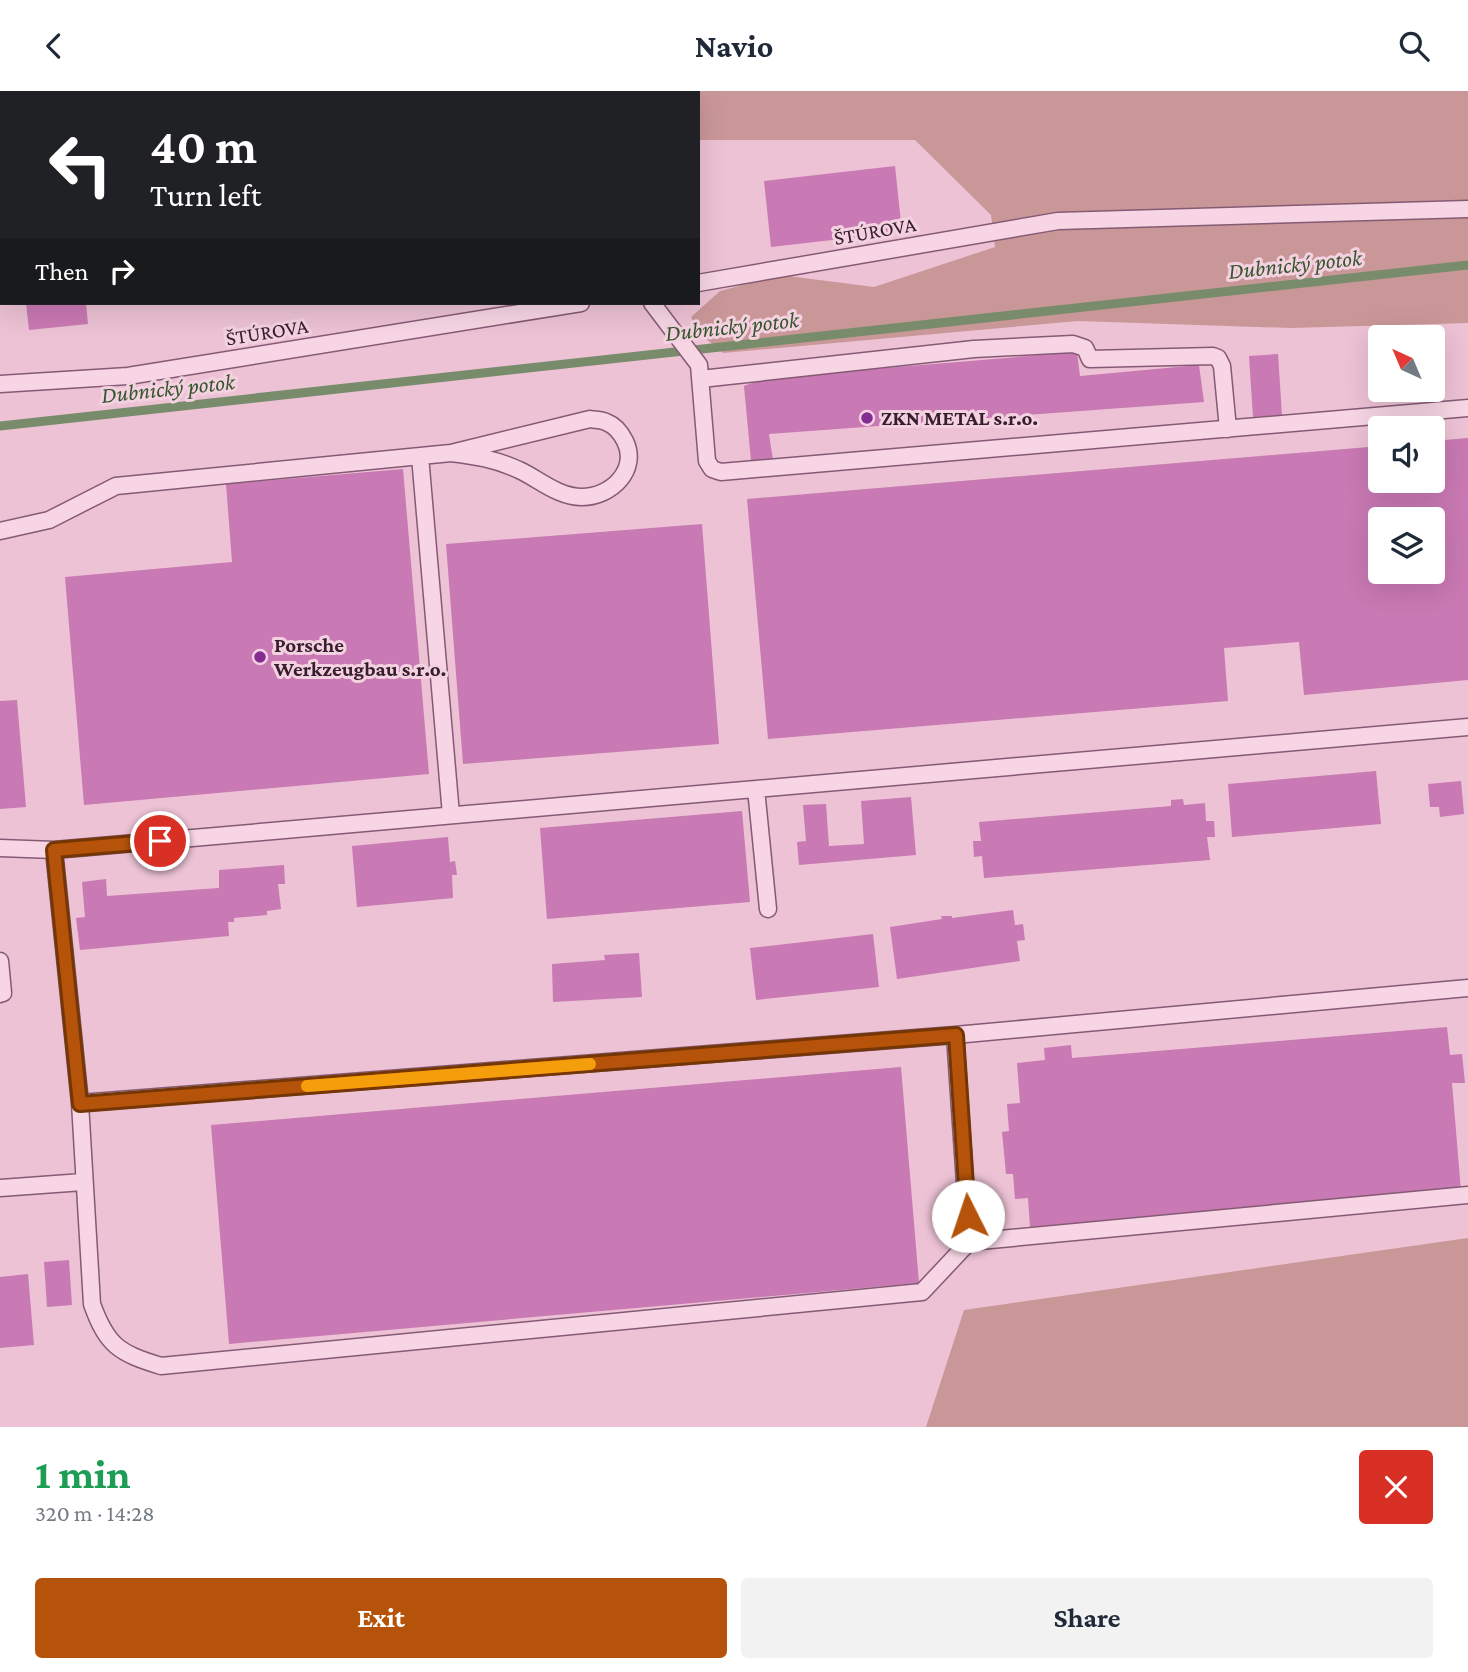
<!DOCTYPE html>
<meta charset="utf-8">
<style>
body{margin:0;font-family:"Crimson Pro",serif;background:#f2f2f3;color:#1f2937;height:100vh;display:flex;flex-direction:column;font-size:26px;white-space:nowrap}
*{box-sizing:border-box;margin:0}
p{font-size:23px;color:#747a83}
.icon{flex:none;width:38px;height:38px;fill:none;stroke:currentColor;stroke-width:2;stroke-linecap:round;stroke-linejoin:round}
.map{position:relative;height:1336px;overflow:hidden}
.panel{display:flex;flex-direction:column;background:#fff;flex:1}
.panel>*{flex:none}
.guide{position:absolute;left:0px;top:0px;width:700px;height:214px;box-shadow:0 7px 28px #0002;background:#202124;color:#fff;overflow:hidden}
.needle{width:46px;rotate:316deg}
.buttons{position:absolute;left:1368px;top:234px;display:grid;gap:14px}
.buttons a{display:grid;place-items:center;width:77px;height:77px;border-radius:7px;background:#fff;box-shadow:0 7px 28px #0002;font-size:35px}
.pin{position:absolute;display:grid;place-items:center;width:60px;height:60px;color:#fff;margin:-30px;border:4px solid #fff;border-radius:50%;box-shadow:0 2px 7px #0007}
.me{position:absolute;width:77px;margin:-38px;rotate:356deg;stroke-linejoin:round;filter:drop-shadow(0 0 5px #0008)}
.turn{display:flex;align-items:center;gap:24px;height:147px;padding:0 35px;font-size:32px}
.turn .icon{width:91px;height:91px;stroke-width:2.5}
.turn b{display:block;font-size:49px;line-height:60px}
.then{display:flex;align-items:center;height:66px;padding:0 35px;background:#0003;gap:14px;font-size:26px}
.round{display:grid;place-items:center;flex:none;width:74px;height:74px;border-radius:7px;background:#f2f2f3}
.overview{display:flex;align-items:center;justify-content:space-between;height:119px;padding:0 35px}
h1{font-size:42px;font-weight:700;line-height:52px;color:#1e9e55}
.button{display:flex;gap:14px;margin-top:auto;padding:14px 35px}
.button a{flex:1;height:80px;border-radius:7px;background:#b45309;color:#fff;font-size:28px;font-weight:700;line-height:80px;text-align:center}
.button a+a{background:#f2f2f3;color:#1f2937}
header{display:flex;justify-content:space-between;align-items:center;height:91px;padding:0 35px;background:#fff;font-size:32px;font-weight:700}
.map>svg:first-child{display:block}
</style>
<header><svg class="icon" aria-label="back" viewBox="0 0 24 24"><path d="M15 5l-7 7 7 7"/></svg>Navio<svg class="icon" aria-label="search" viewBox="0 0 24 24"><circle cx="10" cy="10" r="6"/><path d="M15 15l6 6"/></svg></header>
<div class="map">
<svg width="1468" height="1336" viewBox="0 0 1468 1336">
<rect width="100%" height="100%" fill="#ecc2d4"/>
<path fill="#ca9798" d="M668,0H1468V232L1291,237L1078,230L723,262L698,241L691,226L720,200L780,184L874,196L995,156L991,124L915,49H698V2Z
M1468,1147V1336H926L964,1219Z"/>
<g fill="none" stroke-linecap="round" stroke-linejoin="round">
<path stroke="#788c6c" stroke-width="9" d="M0,335L1468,174"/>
</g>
<path fill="#c979b3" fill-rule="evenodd" d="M895,75L902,141L771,156L764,90Z
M26,212H86L88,233L29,239Z
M1077,261L1080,285L1199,274L1204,311L769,343L773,369L751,370L744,295L765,287Z
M1278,263L1282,324L1253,326L1249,265Z
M1468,347V589L1304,604L1299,551L1224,557L1228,610L768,648L747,408L1381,355V390H1433V350ZM1381,429H1433V481H1381Z
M403,378L429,683L84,714L65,486L232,471L226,393Z
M702,433L719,653L463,673L446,453Z
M17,609L26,716L0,718V610Z
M1376,680L1381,733L1232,746L1228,693Z
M1461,690L1464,723L1440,726L1439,716H1430L1428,693Z
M911,706L916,764L799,774L797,751L806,750L803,714L826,713L829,755L864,753L861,710Z
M1183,708L1184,714L1205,712L1206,730H1214L1215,746H1207L1210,769L984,787L982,765L974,766L973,750H981L979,731L1171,715V709Z
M742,720L750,811L547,828L540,737Z
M448,746L450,771L455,770L457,784H452L453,807L357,816L352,755Z
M284,774L285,793H278L281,818L267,820V824L234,827V831H228L229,845L80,859L76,827L85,826L82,791L106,788L107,805L219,797V779Z
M1013,819L1015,834L1023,833L1025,849L1017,850L1020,870L897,888L890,836L942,828L941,825H952V827Z
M873,843L879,896L756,909L750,857Z
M639,862L642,906L553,911L552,873L605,869L604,864Z
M1447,936L1450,964L1462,963L1465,992H1452L1461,1100L1030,1136L1028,1107L1015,1108L1013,1083H1006L1002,1041L1009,1040L1007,1013L1020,1012L1017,972L1045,969L1044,957L1071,954L1072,967Z
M901,976L919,1192L229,1253L211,1034Z
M69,1169L72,1214L47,1216L44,1171Z
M28,1183L34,1254L0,1257V1186Z"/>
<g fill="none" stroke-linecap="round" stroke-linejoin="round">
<g stroke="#855a74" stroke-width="19">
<path id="lane" d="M698,192L1058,130L1468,118
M652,212L699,274L707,370L712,378L721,381L1468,317
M701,288L974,258L1073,253L1085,257L1090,268L1213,265L1218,267L1222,275L1228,338
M0,293L128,285L581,212
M420,365L451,724
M0,440L49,429L116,395L451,362L590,328C595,329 602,329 606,331C614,334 621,342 625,350C639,379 611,406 582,406C558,406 539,388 519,379C496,368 475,365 451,362
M756,698L768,818
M0,757L54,759L1468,636
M54,759L80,1012L92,1213C107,1255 119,1262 161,1275L922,1201L969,1151L1468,1104
M0,870L3,902L0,903
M955,944L969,1151
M80,1012L955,944L1468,897
M0,1097L83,1091"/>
</g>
<use href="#lane" stroke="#f7d5e4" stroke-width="16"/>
</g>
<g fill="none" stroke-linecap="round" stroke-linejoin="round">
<g stroke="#753606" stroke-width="18">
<path id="route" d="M160,750L54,759L80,1013L956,944L968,1125"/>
</g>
<use href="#route" stroke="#b45309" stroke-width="12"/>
<path stroke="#f59e0b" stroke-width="12" d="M307,995L590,973"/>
</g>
<g fill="#832c92" stroke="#f4d1e0" stroke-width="2.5">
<circle cx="867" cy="327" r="7"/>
<circle cx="260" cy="566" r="7"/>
</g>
<g text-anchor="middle" stroke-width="6" stroke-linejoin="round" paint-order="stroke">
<g font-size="21" fill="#361e2d" stroke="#f4d1e0">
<text transform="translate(875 140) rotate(-10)" y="7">ŠTÚROVA</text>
<text transform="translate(267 241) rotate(-9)" y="7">ŠTÚROVA</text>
</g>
<g font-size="21" font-weight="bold" fill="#361e2d" stroke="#f4d1e0" text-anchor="start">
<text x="881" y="334">ZKN METAL s.r.o.</text>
<text x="274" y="561">Porsche<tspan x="274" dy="24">Werkzeugbau s.r.o.</tspan></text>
</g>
<g font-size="23" font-style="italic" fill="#35552d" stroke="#f4d1e0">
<text transform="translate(1295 173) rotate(-6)" y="8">Dubnický potok</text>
<text transform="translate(732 235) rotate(-6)" y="8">Dubnický potok</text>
<text transform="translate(168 297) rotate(-6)" y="8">Dubnický potok</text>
</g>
</g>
</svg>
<div class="buttons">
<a><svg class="needle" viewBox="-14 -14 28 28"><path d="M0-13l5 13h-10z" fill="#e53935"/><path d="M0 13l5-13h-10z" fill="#747a83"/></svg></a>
<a><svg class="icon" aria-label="sound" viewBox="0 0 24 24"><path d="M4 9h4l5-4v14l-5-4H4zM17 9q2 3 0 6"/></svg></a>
<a><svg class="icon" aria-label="layers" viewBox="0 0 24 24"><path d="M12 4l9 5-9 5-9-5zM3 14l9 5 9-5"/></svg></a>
</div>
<div class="pin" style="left:160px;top:750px;background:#d93025"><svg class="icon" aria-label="arrive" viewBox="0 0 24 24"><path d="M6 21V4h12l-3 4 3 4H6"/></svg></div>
<svg class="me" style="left:968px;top:1125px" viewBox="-20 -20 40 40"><circle r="19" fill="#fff"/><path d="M0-13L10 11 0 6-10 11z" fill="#b45309"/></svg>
<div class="guide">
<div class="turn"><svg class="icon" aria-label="left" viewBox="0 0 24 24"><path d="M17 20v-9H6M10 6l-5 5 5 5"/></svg><div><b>40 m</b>Turn left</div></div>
<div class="then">Then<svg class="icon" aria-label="right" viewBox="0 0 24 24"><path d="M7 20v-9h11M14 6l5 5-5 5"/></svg></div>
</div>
</div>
<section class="panel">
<div class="overview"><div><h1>1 min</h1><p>320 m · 14:28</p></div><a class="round" style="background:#d93025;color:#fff"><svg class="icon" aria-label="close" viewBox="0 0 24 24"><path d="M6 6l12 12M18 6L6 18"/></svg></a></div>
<div class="button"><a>Exit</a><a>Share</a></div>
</section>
